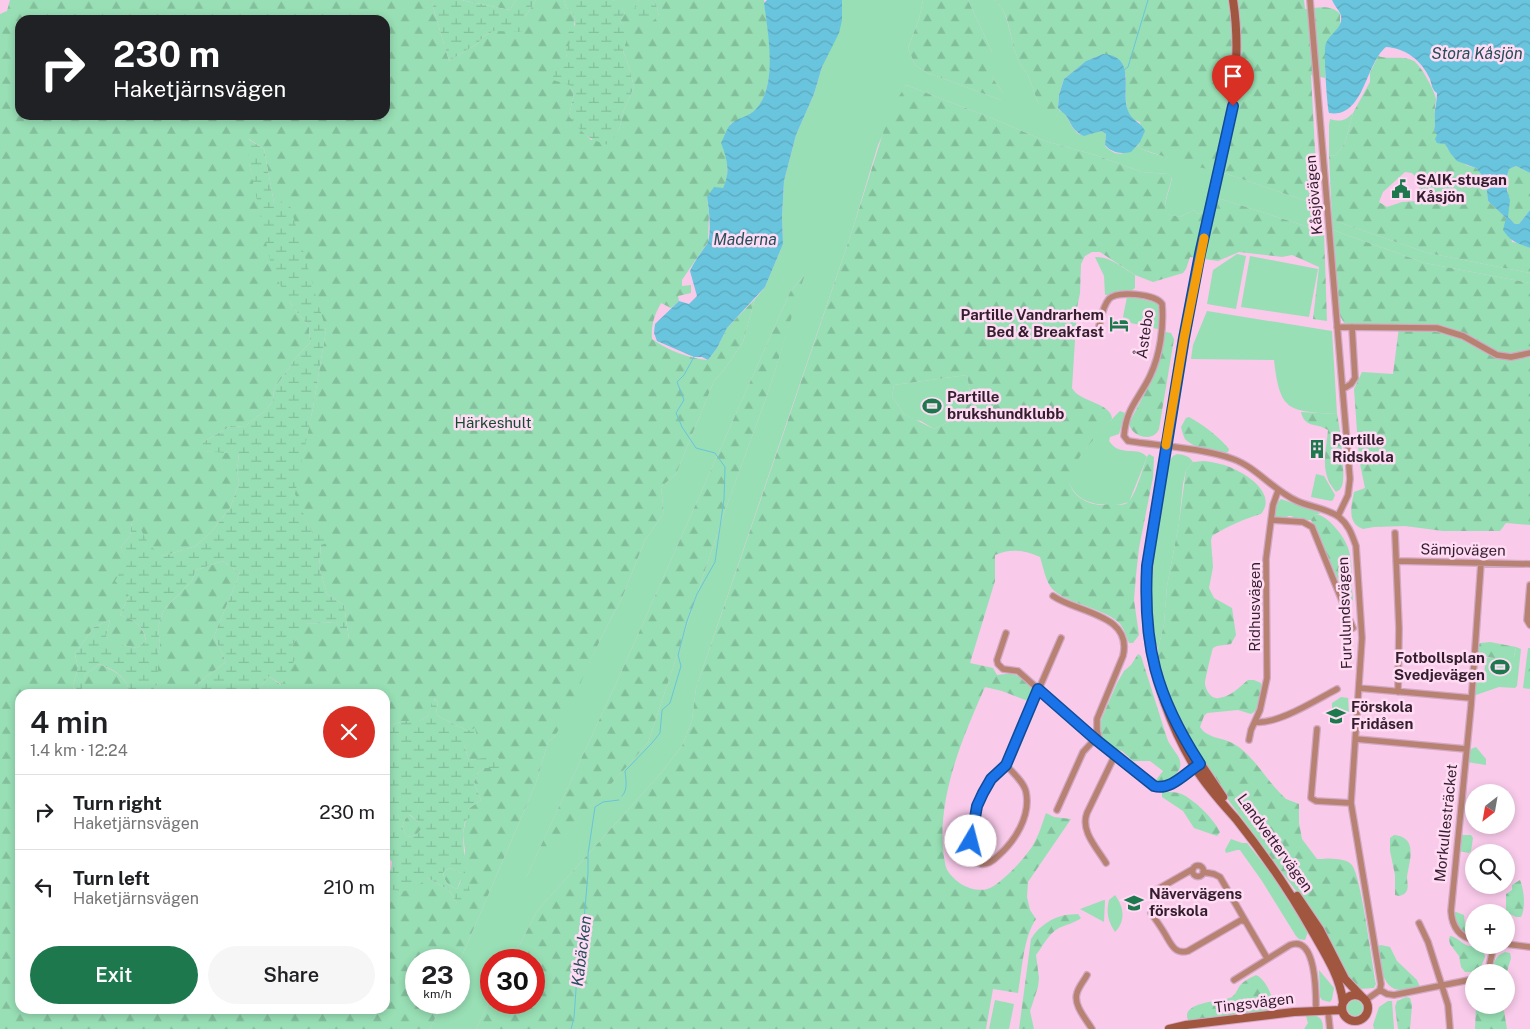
<!DOCTYPE html>
<meta charset="utf-8">
<style>
body{margin:0;font-family:"Public Sans",sans-serif;background:#f6f6f6;color:#202124;height:100vh;display:flex;flex-direction:column;font-size:19px;white-space:nowrap}
*{box-sizing:border-box;margin:0}
p{font-size:16px;color:#757577}
.icon{flex:none;width:28px;height:28px;fill:none;stroke:currentColor;stroke-width:2;stroke-linecap:round;stroke-linejoin:round}
.map{position:relative;flex:1;overflow:hidden}
.details{position:absolute;left:15px;top:689px;width:375px;height:325px;display:flex;flex-direction:column;background:#fff;border-radius:15px;box-shadow:0 2px 8px #0003}
.details>*{flex:none}
.banner{position:absolute;left:15px;top:15px;width:375px;height:105px;border-radius:15px;box-shadow:0 2px 8px #0003;background:#202124;color:#fff;overflow:hidden}
.needle{width:32px;rotate:211deg}
.fabs{position:absolute;left:1465px;top:784px;display:grid;gap:10px}
.fabs a{display:grid;place-items:center;width:50px;height:50px;border-radius:50%;background:#fff;box-shadow:0 2px 8px #0003;font-size:25px}
.speed{position:absolute;left:405px;top:949px;display:flex;gap:10px;font-size:25px;font-weight:700;text-align:center}
.speed>*{display:grid;place-content:center;width:65px;height:65px;border-radius:50%;background:#fff;box-shadow:0 2px 8px #0003;line-height:1}
.speed small{font-size:12px;font-weight:400}
.speed .limit{border:8px solid #d22;background:#fff;color:#111}
.pin{position:absolute;display:grid;place-items:center;width:42px;height:42px;color:#fff;margin:-51px -21px;border-radius:50% 50% 50% 0;rotate:-45deg;box-shadow:0 0 5px #0007}
.pin .icon{rotate:45deg}
.me{position:absolute;width:55px;margin:-28px;rotate:8deg;stroke-linejoin:round;filter:drop-shadow(0 0 4px #0008)}
.turn{display:flex;align-items:center;gap:18px;height:105px;padding:0 15px;font-size:22px}
.turn .icon{width:65px;height:65px;stroke-width:2.5}
.turn b{display:block;font-size:35px;line-height:42px}
.round{display:grid;place-items:center;flex:none;width:52px;height:52px;border-radius:26px;background:#f6f6f6}
.headline{display:flex;align-items:center;justify-content:space-between;height:85px;padding:0 15px}
h1{font-size:30px;font-weight:600;line-height:38px}
.primary-button{display:flex;gap:10px;margin-top:auto;padding:10px 15px}
.primary-button a{flex:1;height:58px;border-radius:30px;background:#1d784d;color:#fff;font-size:20px;font-weight:600;line-height:58px;text-align:center}
.primary-button a+a{background:#f6f6f6;color:#202124}
ul{padding:0;list-style:none}
li{display:flex;align-items:center;gap:15px;height:75px;padding:0 15px;border-top:1px solid #e0e0e0}
li div{flex:1}
li b{display:block;font-size:19px}
li em{font-style:normal}
.map>svg:first-child{display:block}
</style>
<div class="map">
<svg width="1530" height="1029" viewBox="0 0 1530 1029">
<defs>
<pattern id="forest-firs" width="22" height="20" patternUnits="userSpaceOnUse" patternTransform="scale(1.25)"><rect width="22" height="20" fill="#98dfb5"/><path d="M5 1l3.5 6h-7zM16 11l3.5 6h-7z" fill="#84bf9c"/></pattern>
<pattern id="wetland-marsh" width="20" height="14" patternUnits="userSpaceOnUse" patternTransform="scale(1.25)"><rect width="20" height="14" fill="#98dfb5"/><path d="M1 5h8M5 5V1M11 12h8M15 12V8" fill="none" stroke="#84bf9c"/></pattern>
<pattern id="water-waves" width="16" height="10" patternUnits="userSpaceOnUse" patternTransform="scale(1.25)"><rect width="16" height="10" fill="#69c4dd"/><path d="M0 5q4-4 8 0t8 0" fill="none" stroke="#5ca8be"/></pattern>
</defs>
<rect width="100%" height="100%" fill="#f9caea"/>
<path fill="#98dfb5" fill-rule="evenodd" d="M842,0H923L919,19L908,48L915,65L928,73L1001,100L1003,93L992,77V52L968,0H995L1003,10L1007,20L1014,49L1020,64L1028,75L1038,103L1050,117H1056L1060,111L1064,112C1069,119 1074,137 1085,135C1091,135 1096,131 1101,131L1106,134L1105,146C1118,159 1126,153 1138,145L1141,149L1152,153L1227,174L1321,206L1324,232L1221,199L1198,214L1194,210L1180,217L1166,214C1162,204 1171,188 1172,177L1168,174L1142,172L1095,155L1045,141L994,119L906,85L878,145L852,231L696,688L692,720L682,746L661,773L537,911L512,960H491V999L476,1029H430L442,1003L459,1002V963L536,783L548,742L555,736L601,638L622,598L645,540L664,513L661,487L676,474L714,381L724,370L743,342L755,299L765,287L783,244L782,217L784,181L796,135L814,94L822,67L842,20ZM804,275L770,387L723,516L648,743L526,878L620,675L790,292Z
M1353,113L1345,143L1336,155L1329,156V125L1330,119C1341,122 1345,121 1353,113Z
M1332,220L1428,253L1530,273V283L1425,263L1333,230Z
M1237,254L1246,256L1236,309L1207,304L1213,270Z
M1250,256L1318,269L1309,317L1241,307Z
M1095,257C1110,256 1121,267 1135,275V288L1129,293L1105,295L1104,276Z
M1127,297L1138,298L1157,303L1160,310L1158,329L1131,323L1129,319L1123,317Z
M1207,311L1332,331L1337,414C1288,411 1280,412 1274,360L1191,359L1193,345Z
M967,375L971,398L962,415L934,429L921,421L915,420L904,414L892,396L894,385Z
M1120,411L1125,413L1119,434L1110,437L1109,441C1120,458 1137,445 1147,457L1129,502C1118,506 1098,506 1087,501C1077,497 1067,487 1070,475C1075,456 1106,425 1120,411Z
M1177,454C1185,455 1189,456 1193,462L1186,470L1183,484L1179,523L1167,586L1164,624L1158,649L1151,630L1150,603L1152,558L1169,462L1173,456Z
M1316,474L1324,476L1335,495L1333,500L1331,501L1311,497Z
M1281,499L1318,512L1320,514H1315L1311,520H1294L1292,516H1288L1286,519H1278L1273,515L1275,505Z
M1516,647L1521,649L1517,686L1515,688L1499,687L1473,696L1475,673H1477V677L1484,678L1485,665L1479,664L1477,668H1476L1477,656L1488,658L1514,657Z
M1341,697L1348,698L1349,714L1332,711V703Z
M1231,839L1242,843H1247L1270,872L1308,932L1305,940L1299,939L1296,936L1262,881L1240,850H1237L1226,853L1225,850Z
M1115,895C1124,907 1126,921 1115,932C1108,921 1106,913 1109,900Z
M1105,900L1104,922L1080,909L1104,900Z
M1319,970L1334,988L1332,999L1330,1002L1322,1000L1320,997Z
M1347 1008a8 8 0 1 1 16 0a8 8 0 1 1-16 0Z
M995,1000L1014,1004L1009,1029H989Z
M1388,1001H1392L1394,1029H1374L1373,1025L1379,1007Z
M1308,1015C1319,1015 1323,1018 1323,1029H1304L1308,1023L1306,1016Z"/>
<path fill="url(#forest-firs)" fill-rule="evenodd" d="M10,0H431L449,61L477,44L484,36L494,31H500L525,17L536,0H564L566,7L575,17C574,46 554,65 574,93L569,116L591,140L619,130L624,110L634,87L630,70L623,51L629,30L620,21L625,13L619,3L612,0H639L635,6L659,16L655,0H764C768,32 777,72 761,103C755,114 741,119 730,124L727,180L723,188L707,197L709,213L708,242L682,280V286L691,285V293L678,296L679,301L671,308L661,303C654,316 651,325 652,339C667,350 690,359 708,360L717,348L727,328L755,299L743,342L724,370L714,381L676,474L661,487L664,513L645,540L622,598L601,638L562,724L555,736L548,742L536,783L459,963V960H416V1002L442,1003L430,1029H0V14L7,11ZM20,20H385V115H20ZM249,139L264,149L274,203L326,330L313,408L294,494L312,533L321,545L319,566L327,594L344,605L349,639L336,622L304,624L292,647L281,685L269,676L255,694H385L386,727L403,721H419L428,716L434,699L438,702L436,714C446,722 457,724 467,731L464,745L469,760L497,757L500,768H484L478,773L474,782L481,800L468,809L463,834L465,851L461,873L450,868L443,872C444,881 448,886 457,889L461,879L457,903L449,890L428,878L387,888L385,887V1009H20V694H78L73,686L78,668L75,654L94,627L110,620L106,636L115,650L123,645L137,648L146,641C143,625 135,620 120,615L129,596L127,560L121,547L130,536L132,522L136,517C141,533 148,548 163,556L196,546L212,531L230,508L239,483L237,470L239,453L203,451V442L231,426L244,427L266,410L273,400L274,389L298,355L310,343L309,327L290,303L260,210L249,163Z
M461,0H516L510,10Z
M923,0H968L992,52V77L1003,93L1004,98L1001,100L928,73L915,65L908,48L919,19Z
M995,0H1304L1305,9C1317,8 1331,4 1340,14V26L1326,43L1325,78L1311,75L1315,150L1321,206L1227,174L1187,164L1141,149L1138,145L1142,136L1140,122L1132,119L1127,110L1126,100V76L1122,63L1103,54L1086,61L1064,79L1059,95L1058,108L1060,111L1057,117L1050,118L1044,114L1038,103L1028,75L1020,64L1014,49L1007,19L1003,10Z
M1378,56C1389,60 1403,55 1414,61C1421,66 1434,89 1436,99C1436,101 1435,104 1435,107C1434,115 1436,122 1434,130L1445,143L1447,148L1466,165L1476,168L1482,175L1486,183L1488,201L1506,218L1512,242L1521,244L1530,248V273L1428,253L1332,220L1329,156L1336,155L1345,143L1353,113L1370,82V73ZM1405,172L1412,173L1417,178L1420,193L1417,201L1402,202L1387,207L1379,202L1383,192Z
M906,85L994,119L1045,141L1095,155L1142,172L1168,174L1172,176C1171,187 1161,204 1167,214L1180,217L1194,210L1198,214L1221,199L1324,232L1327,321L1313,319L1319,267L1292,255L1282,257L1239,252L1218,261L1190,257L1186,269L1183,273L1153,282L1135,275L1100,252H1092L1085,256L1081,264L1080,293L1077,308L1072,388C1079,402 1112,403 1112,419C1099,434 1077,455 1071,474C1065,492 1085,504 1101,505C1105,505 1109,504 1112,504C1117,504 1123,506 1127,503C1135,498 1143,467 1147,457L1149,454L1154,457L1153,477L1139,548L1136,575L1134,600L1139,635L1133,643H1129C1126,636 1124,627 1118,622C1102,607 1061,603 1050,586C1045,578 1043,566 1040,557C1025,550 1010,548 995,555V581L970,663L993,668L997,675C1019,672 1018,675 1034,690L1028,701L1002,691L985,687C961,741 934,804 945,863C946,872 954,879 961,884C969,889 981,892 990,888C1003,882 1026,857 1033,845C1039,835 1042,824 1046,813L1054,817L1071,819L1028,882L1027,897L1030,910L1036,919C1023,938 1022,971 1018,993L993,989L986,1029H476L491,999V1002H534V960H512L537,911L661,773L682,746L692,720L696,688L787,423L852,231L890,111ZM967,375L971,398L962,415L934,429L904,414L892,396L894,385Z
M1516,166L1530,173V210L1519,224H1515L1508,217L1507,176L1509,169Z
M1333,230L1425,263L1530,283V525L1506,523L1500,531H1443L1405,526L1374,527L1363,529C1347,524 1351,506 1354,492L1365,488L1359,459L1354,389L1362,372L1393,374L1399,327L1348,325L1344,323L1339,314Z
M805,274L770,387L723,516L648,743L525,880L620,675L790,292Z
M1166,332L1171,333L1174,339L1159,429C1153,443 1132,437 1129,424C1139,402 1153,382 1160,359C1162,351 1161,339 1166,332Z
M1301,412L1337,414C1340,427 1346,475 1342,486C1340,490 1339,490 1336,492C1319,472 1326,453 1328,430C1316,422 1305,429 1301,412Z
M1189,417C1204,425 1219,437 1229,449L1228,452C1218,456 1192,447 1185,439C1183,435 1182,431 1181,427L1186,418Z
M1204,461C1213,462 1223,464 1232,468C1248,475 1277,494 1261,514C1246,518 1224,528 1212,536L1211,541L1213,567L1209,588L1214,598L1232,608L1236,635L1231,644L1217,646L1213,648C1212,650 1205,680 1205,683C1205,689 1211,700 1219,698C1232,696 1238,688 1248,680H1254L1261,683C1261,694 1261,709 1251,714L1238,710L1207,713L1204,716L1200,727C1208,739 1222,737 1234,744C1253,755 1265,778 1280,793L1286,799L1299,804V823L1302,839L1317,859C1326,859 1344,857 1351,864C1361,872 1372,965 1376,984L1374,988L1360,989L1344,971L1325,930L1194,754L1181,731L1163,684L1158,663V649L1164,624L1167,586L1179,523L1186,470L1193,462Z
M1315,514C1322,515 1327,519 1332,524C1358,551 1349,566 1353,599L1351,603L1345,595L1311,520Z
M223,561L240,573L214,636L226,662L198,683L206,694H150L158,683V654L160,646L158,627L164,609L192,581L196,570Z
M1490,642L1516,647L1513,660L1477,656V649L1480,643Z
M1528,648H1530V689L1523,688Z
M1138,654L1141,656L1166,735C1167,739 1169,743 1171,746C1178,756 1186,764 1175,775C1171,779 1167,782 1161,783L1156,780L1163,771L1150,761H1133L1122,751L1111,748L1104,742L1101,735V720L1117,683L1124,671L1131,665Z
M99,664C114,671 126,675 130,694H79L85,675Z
M1476,747L1486,759V765L1467,762L1471,749Z
M1167,792C1170,792 1175,792 1179,793C1193,798 1214,819 1220,832L1217,836L1194,828L1183,811L1162,797V793Z
M409,815L425,826L416,835L407,837L402,827L405,819Z
M1394,835C1419,837 1409,862 1407,877C1407,882 1409,888 1406,892C1404,895 1402,895 1399,896L1395,895V875L1390,851V838Z
M1461,835H1471L1473,838L1471,851L1469,853L1458,851Z
M1520,880C1524,890 1526,907 1521,917H1516L1506,912V894L1512,890V885Z
M1451,910L1464,915L1465,924L1474,930V937L1468,936L1456,928Z
M1065,915L1078,914L1081,918C1075,923 1067,924 1059,928C1049,933 1043,946 1036,955L1039,978L1038,987L1030,1011L1034,1029H1019L1031,939C1038,927 1051,918 1065,915Z
M1450,936C1457,937 1460,942 1466,945C1472,947 1478,946 1484,950L1485,957L1480,969L1475,972H1465L1461,967L1459,956L1450,944L1449,939Z
M1381,945L1390,947L1397,961L1417,980L1420,987C1413,988 1406,991 1400,990C1381,989 1379,960 1378,946Z
M1505,952L1510,953L1511,958L1506,975V972H1490C1495,963 1494,956 1505,952Z
M1256,975C1265,978 1276,1000 1272,1009L1264,1012L1192,1021L1188,1020C1180,1001 1223,1002 1232,997C1236,994 1237,990 1239,987C1243,981 1250,978 1256,975Z
M1406,997L1410,998L1412,1005L1410,1029H1398L1395,1007L1397,1001Z
M1476,1005H1503L1507,1029H1475Z"/>
<path fill="url(#wetland-marsh)" fill-rule="evenodd" d="M431,0H461L510,10L516,0H536L525,17L522,32L494,31L484,36L477,44L449,61Z
M564,0H612L619,2L625,13L620,21L630,30L623,51L630,70L634,87L624,110L619,130L609,145C587,139 583,134 569,116L574,93L569,85L553,80V67L564,61L567,55L566,47L570,45L568,33L575,25V17L566,7Z
M639,0H655L659,16L649,24L637,17L635,5Z
M248,139L264,149L274,203L289,202L326,330L313,408L295,494L312,533L327,534L330,542L321,545L319,566L327,594L344,605L349,640L336,622L305,624L292,647L295,659L282,685L269,676L255,694H205L198,683L226,662L214,636L240,573L223,561L196,570L192,581L164,609L158,627L160,646L158,654V683L150,694H130C126,675 114,670 99,664L85,675L82,688L78,694L73,686L78,668L75,654L94,627L110,620L106,636L115,649L123,645L137,648L146,641C144,625 134,620 120,615L129,596L115,581L127,561L121,547L130,536L132,522L136,516C141,532 148,547 163,556L196,546L212,531L230,508L239,483L237,470L239,454L202,451L203,442L231,426L244,427L266,410L273,400L274,389L298,355L310,343L309,327L290,303L272,270L249,163Z
M433,699L438,702L436,714C446,722 457,724 467,731L475,728L477,737L464,745L469,760L497,756L503,763L500,768H484L478,773L474,782L481,800L468,809L471,817L465,821L463,834L465,873H461L450,868L443,872C444,881 448,886 457,889L462,879L466,877L472,900L465,903H457L449,890L428,878C412,890 406,895 385,887V876L391,870L392,862L385,852V726L386,727L403,721H419L428,716ZM410,815L424,826L416,835L407,837L402,827L405,819Z"/>
<path fill="url(#water-waves)" d="M767,0H842V20L839,33L822,67L814,94L796,135L784,181L782,217L783,244L765,287L727,328L717,348L708,360L702,357H694L657,341L654,333L655,324L679,301L689,304L697,296L690,271C695,260 701,253 707,244C712,235 709,208 707,197L714,187L723,188C731,172 727,158 721,143C724,138 726,130 730,125C736,118 749,117 756,109C778,85 768,33 764,3Z
M1332,0H1530V173L1516,166L1509,169L1507,176V191L1510,200L1508,217L1515,224H1519L1530,210V248C1517,243 1511,242 1503,230L1506,218L1488,201L1486,183L1482,175L1476,168L1457,161L1451,154L1445,144L1437,143L1435,139L1437,135L1434,130C1436,123 1434,117 1435,110C1436,104 1437,99 1437,93C1432,90 1432,85 1430,79C1422,61 1406,48 1386,47C1365,64 1364,119 1329,113C1327,105 1323,49 1326,43C1330,33 1346,26 1340,13C1338,9 1334,5 1332,0Z
M1103,54C1138,56 1120,92 1128,111C1132,121 1141,122 1145,131L1140,142L1131,152C1121,154 1112,153 1105,145L1106,134L1101,131L1084,136C1074,132 1072,126 1067,117C1065,113 1061,112 1058,108L1059,95L1064,79L1086,61Z"/>
<g fill="none" stroke-linecap="round" stroke-linejoin="round">
<path stroke="#69c4dd" stroke-width="1" d="M1124,70L1128,67L1148,0
M622,796C628,790 626,780 625,771L652,743L660,733L662,710L670,703L681,666L678,655L687,621L697,594L715,562L724,499L725,467L715,453L696,448L682,427L676,413L684,400L677,382L684,375L694,357
M571,1029L574,1018L577,975L583,956V932L588,873V854L595,807L603,802L619,800"/>
<g stroke="#d2a8c4" stroke-width="8">
<path id="street" d="M1310,0L1350,479L1348,495L1338,516
M1337,327L1437,328L1463,336L1497,355L1511,357L1530,353
M1098,330C1101,320 1102,307 1109,299C1117,290 1156,294 1162,304C1164,327 1160,355 1150,376C1139,399 1126,408 1124,436L1128,441C1161,446 1202,448 1233,459C1256,467 1273,490 1297,501C1310,507 1327,508 1339,517C1349,525 1352,535 1356,546L1362,638L1351,803L1381,984L1380,990
M1343,389L1351,384L1355,378L1352,327
M1271,520L1303,522L1312,527L1353,628
M1395,533L1399,628L1398,692
M1396,561L1530,564
M1530,585L1527,620L1530,625
M1053,596C1077,613 1133,614 1123,656L1097,719V730L1100,743
M1006,633L997,660L998,664L1003,669L1018,671L1090,735L1151,784C1168,793 1183,775 1196,766
M1359,688L1471,698
M1255,722C1277,725 1316,700 1337,689
M1317,729L1311,798L1316,801L1351,803
M1356,739L1466,749
M1249,740L1251,730L1260,710L1267,678L1266,559L1273,505L1278,491
M1006,765C1012,772 1024,782 1026,792C1031,816 1015,841 998,856C994,860 988,865 981,864C957,860 980,797 987,784C992,776 999,771 1006,765L1061,638
M1057,810L1083,752L1095,739
M1106,863C1097,848 1080,831 1087,813L1115,755
M1192.5 871a5.5 5.5 0 1 1 11 0a5.5 5.5 0 1 1-11 0Z
M1203,872L1214,874L1220,877L1246,922
M1158,889L1193,869
M1151,913C1156,920 1161,927 1165,934C1171,944 1175,955 1188,951L1238,922L1241,920L1246,922L1267,958
M1419,923L1428,942L1448,1005L1450,1029
M1474,940C1459,937 1452,926 1451,911L1471,706L1481,563
M1506,944L1530,947
M1485,972L1489,967L1494,945
M1087,975C1084,981 1079,986 1077,993C1073,1005 1086,1019 1092,1029
M1234,980L1290,945C1317,934 1316,996 1316,1011
M1380,990L1387,994L1394,995L1474,979
M1366,1000L1380,990
M1328,1011L1330,1029"/>
</g>
<g stroke="#d2a8c4" stroke-width="10">
<path id="secondary" d="M1233,0C1245,77 1224,147 1207,222C1189,303 1175,386 1163,469C1154,524 1142,578 1148,634C1153,678 1172,731 1196,769C1207,787 1222,803 1236,819C1264,854 1289,890 1311,929C1324,952 1340,976 1343,1002
M1186,742L1223,797
M1297,896L1320,930L1345,979L1362,997
M1342 1008a13 13 0 1 1 26 0a13 13 0 1 1-26 0Z
M1169,1029L1186,1025L1294,1012L1342,1010"/>
</g>
<use href="#street" stroke="#b78272" stroke-width="5.5"/>
<use href="#secondary" stroke="#a0563f" stroke-width="8"/>
</g>
<g fill="none" stroke-linecap="round" stroke-linejoin="round">
<g stroke="#114b97" stroke-width="12">
<path id="route" d="M971,841L977,806L983,793L991,779L1006,765L1038,689L1095,739L1154,786C1171,791 1186,772 1200,764C1156,696 1143,646 1147,566L1184,338L1200,254L1233,106"/>
</g>
<use href="#route" stroke="#1a73e8" stroke-width="9"/>
<path stroke="#f59e0b" stroke-width="9" d="M1166,445L1184,338L1204,238"/>
</g>
<defs>
<g id="civic-bare" transform="scale(1.5)"><path d="M-.6-6.5H3V-4.5H.6V-3L4-1V1h2V6H-6V1h2V-1L-.6-3ZM-1.2 2.5V6h2.4V2.5Z" fill="#1d784d" stroke="#ffdbf4" stroke-width="2.5" paint-order="stroke"/></g>
<g id="hotel-bare" transform="scale(1.5)"><path d="M-6-4.5h1.5V1H6V5H4.5V3h-9V5H-6ZM-4 0a1.8 1.8 0 1 1 3.6 0ZM.5 0V-2.5h3Q6-2.5 6 0Z" fill="#1d784d" stroke="#ffdbf4" stroke-width="2.5" paint-order="stroke"/></g>
<g id="stadium-bare" transform="scale(1.5)"><path d="M0-5a6.5 5 0 1 0 0 10a6.5 5 0 1 0 0-10ZM-3.5-1.8h7v3.6h-7Z" fill="#1d784d" stroke="#ffdbf4" stroke-width="2.5" paint-order="stroke"/></g>
<g id="building-bare" transform="scale(1.5)"><path d="M-4-6H4V6H1V3H-1V6H-4ZM-2.5-4.3h1.7v1.8h-1.7ZM.8-4.3h1.7v1.8H.8ZM-2.5-1h1.7V.8h-1.7ZM.8-1h1.7V.8H.8Z" fill="#1d784d" stroke="#ffdbf4" stroke-width="2.5" paint-order="stroke"/></g>
<g id="school-bare" transform="scale(1.5)"><path d="M0-5L7-2L0 1L-7-2ZM-4 1L0 2.5L4 1V4Q0 6-4 4Z" fill="#1d784d" stroke="#ffdbf4" stroke-width="2.5" paint-order="stroke"/></g>
</defs>
<g fill-rule="evenodd">
<use href="#civic-bare" x="1401" y="189"/>
<use href="#hotel-bare" x="1119" y="324"/>
<use href="#stadium-bare" x="932" y="406"/>
<use href="#building-bare" x="1317" y="449"/>
<use href="#stadium-bare" x="1500" y="667"/>
<use href="#school-bare" x="1336" y="716"/>
<use href="#school-bare" x="1134" y="903"/>
</g>
<g text-anchor="middle" stroke-width="5" stroke-linejoin="round" paint-order="stroke">
<g font-size="15" font-weight="bold" fill="#341e2e" stroke="#ffdbf4" text-anchor="start">
<text x="1416" y="185">SAIK-stugan<tspan x="1416" dy="17">Kåsjön</tspan></text>
<text x="1104" y="320" text-anchor="end">Partille Vandrarhem<tspan x="1104" dy="17">Bed &amp; Breakfast</tspan></text>
<text x="947" y="402">Partille<tspan x="947" dy="17">brukshundklubb</tspan></text>
<text x="1332" y="445">Partille<tspan x="1332" dy="17">Ridskola</tspan></text>
<text x="1485" y="663" text-anchor="end">Fotbollsplan<tspan x="1485" dy="17">Svedjevägen</tspan></text>
<text x="1351" y="712">Förskola<tspan x="1351" dy="17">Fridåsen</tspan></text>
<text x="1149" y="899">Nävervägens<tspan x="1149" dy="17">förskola</tspan></text>
</g>
<g font-size="15" fill="#341e2e" stroke="#ffdbf4">
<text transform="translate(1314 195) rotate(-95)" y="5">Kåsjövägen</text>
<text transform="translate(1145 334) rotate(-82)" y="5">Åstebo</text>
<text transform="translate(1463 550) rotate(1)" y="5">Sämjovägen</text>
<text transform="translate(1255 607) rotate(-90)" y="5">Ridhusvägen</text>
<text transform="translate(1345 613) rotate(-92)" y="5">Furulundsvägen</text>
<text transform="translate(1446 823) rotate(-84)" y="5">Morkullesträcket</text>
<text transform="translate(1275 843) rotate(54)" y="5">Landvettervägen</text>
<text transform="translate(1254 1003) rotate(-7)" y="5">Tingsvägen</text>
</g>
<g font-size="15" fill="#144b30" stroke="#ffdbf4">
<text x="493" y="428">Härkeshult</text>
</g>
<g font-size="16" font-style="italic" fill="#254f5a" stroke="#ffdbf4">
<text x="1477" y="59">Stora Kåsjön</text>
<text x="745" y="245">Maderna</text>
<text transform="translate(581 951) rotate(-83)" y="6">Kåbäcken</text>
</g>
</g>
</svg>
<div class="fabs">
<a><svg class="needle" viewBox="-14 -14 28 28"><path d="M0-13l5 13h-10z" fill="#e53935"/><path d="M0 13l5-13h-10z" fill="#757577"/></svg></a>
<a><svg class="icon" aria-label="search" viewBox="0 0 24 24"><circle cx="10" cy="10" r="6"/><path d="M15 15l6 6"/></svg></a>
<a>+</a>
<a>−</a>
</div>
<div class="speed"><div>23<small>km/h</small></div><div class="limit">30</div></div>
<div class="pin" style="left:1233px;top:106px;background:#d93025"><svg class="icon" aria-label="arrive" viewBox="0 0 24 24"><path d="M6 21V4h12l-3 4 3 4H6"/></svg></div>
<svg class="me" style="left:971px;top:841px" viewBox="-20 -20 40 40"><circle r="19" fill="#fff"/><path d="M0-13L10 11 0 6-10 11z" fill="#1a73e8"/></svg>
<div class="banner">
<div class="turn"><svg class="icon" aria-label="right" viewBox="0 0 24 24"><path d="M7 20v-9h11M14 6l5 5-5 5"/></svg><div><b>230 m</b>Haketjärnsvägen</div></div>
</div>
<section class="details">
<div class="headline"><div><h1>4 min</h1><p>1.4 km · 12:24</p></div><a class="round" style="background:#d93025;color:#fff"><svg class="icon" aria-label="close" viewBox="0 0 24 24"><path d="M6 6l12 12M18 6L6 18"/></svg></a></div>
<ul>
<li><svg class="icon" aria-label="right" viewBox="0 0 24 24"><path d="M7 20v-9h11M14 6l5 5-5 5"/></svg><div><b>Turn right</b><p>Haketjärnsvägen</p></div><em>230 m</em></li>
<li><svg class="icon" aria-label="left" viewBox="0 0 24 24"><path d="M17 20v-9H6M10 6l-5 5 5 5"/></svg><div><b>Turn left</b><p>Haketjärnsvägen</p></div><em>210 m</em></li>
</ul>
<div class="primary-button"><a>Exit</a><a>Share</a></div>
</section>
</div>
